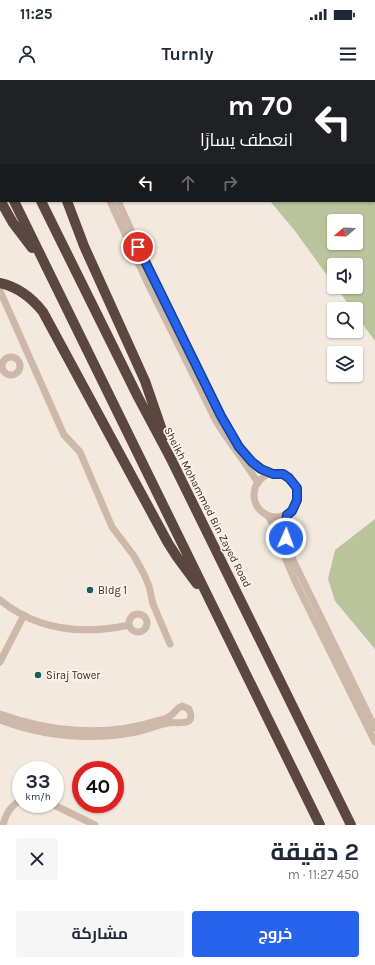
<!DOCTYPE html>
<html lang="ar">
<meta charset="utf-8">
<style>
body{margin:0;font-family:Karla,Cairo,sans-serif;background:#f6f6f7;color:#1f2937;direction:rtl;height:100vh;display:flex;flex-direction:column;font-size:15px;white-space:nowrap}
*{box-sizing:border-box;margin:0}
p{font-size:13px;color:#747a83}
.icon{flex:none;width:22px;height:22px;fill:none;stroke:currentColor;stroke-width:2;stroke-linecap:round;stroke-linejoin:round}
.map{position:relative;height:745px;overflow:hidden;direction:ltr}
.panel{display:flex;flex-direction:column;background:#fff;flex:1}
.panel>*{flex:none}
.guide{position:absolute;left:0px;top:0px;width:375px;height:122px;box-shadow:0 1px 3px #0004;direction:rtl;background:#202124;color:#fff;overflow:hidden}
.needle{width:26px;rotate:251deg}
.fabs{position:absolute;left:327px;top:134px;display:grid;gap:8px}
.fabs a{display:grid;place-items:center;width:36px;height:36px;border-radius:4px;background:#fff;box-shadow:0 1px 3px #0004;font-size:20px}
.speed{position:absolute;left:12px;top:681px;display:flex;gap:8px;font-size:20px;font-weight:700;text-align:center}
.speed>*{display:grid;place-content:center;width:52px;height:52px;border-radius:50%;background:#fff;box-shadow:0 1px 3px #0004;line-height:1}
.speed small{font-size:10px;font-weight:400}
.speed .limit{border:6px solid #d22;background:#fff;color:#111}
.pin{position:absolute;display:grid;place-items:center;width:34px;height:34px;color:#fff;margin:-17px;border:2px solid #fff;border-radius:50%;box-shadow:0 1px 4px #0007}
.me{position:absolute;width:44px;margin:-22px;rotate:2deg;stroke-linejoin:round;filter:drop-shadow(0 0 3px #0008)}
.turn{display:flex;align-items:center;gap:14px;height:84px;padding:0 16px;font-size:18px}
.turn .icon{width:52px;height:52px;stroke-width:2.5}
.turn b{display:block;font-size:28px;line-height:34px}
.lanes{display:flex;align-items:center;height:38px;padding:0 16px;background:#0003;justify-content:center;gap:20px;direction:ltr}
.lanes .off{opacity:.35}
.round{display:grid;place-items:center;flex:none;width:42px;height:42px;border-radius:4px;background:#f6f6f7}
.overview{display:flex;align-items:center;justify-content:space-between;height:68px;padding:0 16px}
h1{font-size:24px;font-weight:700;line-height:30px}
.button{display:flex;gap:8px;margin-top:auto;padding:8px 16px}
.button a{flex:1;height:46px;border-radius:4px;background:#2563eb;color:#fff;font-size:16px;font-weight:700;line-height:46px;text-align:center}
.button a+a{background:#f6f6f7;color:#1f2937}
.status{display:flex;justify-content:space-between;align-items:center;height:28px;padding:0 20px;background:#fff;direction:ltr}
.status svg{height:11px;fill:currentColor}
header{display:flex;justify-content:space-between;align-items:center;height:52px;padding:0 16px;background:#fff;font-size:18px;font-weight:700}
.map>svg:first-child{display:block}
</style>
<div class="status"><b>11:25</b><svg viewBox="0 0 49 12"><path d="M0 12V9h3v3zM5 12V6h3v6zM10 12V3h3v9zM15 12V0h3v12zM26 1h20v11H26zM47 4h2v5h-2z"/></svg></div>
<header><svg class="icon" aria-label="menu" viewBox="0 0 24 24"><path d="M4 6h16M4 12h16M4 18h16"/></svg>Turnly<svg class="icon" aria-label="person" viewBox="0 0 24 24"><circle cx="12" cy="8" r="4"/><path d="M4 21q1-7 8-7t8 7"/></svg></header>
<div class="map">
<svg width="375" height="745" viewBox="0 0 375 745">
<rect width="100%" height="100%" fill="#f4e9df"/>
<path fill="#b9c49d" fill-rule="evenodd" d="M168,0H375V261L356,235V229H352L336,207H356V185H334V205L295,151L270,121H374V1ZM334,141H356V163H334Z
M375,439V569L335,521L328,499L335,470Z"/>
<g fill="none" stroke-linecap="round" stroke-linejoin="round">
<path stroke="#cdb8a9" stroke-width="7" d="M56,0L57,1
M64,0V1
M110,121L148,204L216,341C229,363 245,381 258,403
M118,121C140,171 165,220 188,269C204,301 218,337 238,366C247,379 258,389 273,393
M0,211L64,355L80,372L112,447L134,476L144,494L149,506L153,524L170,564
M2 286a9 9 0 1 1 18 0a9 9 0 1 1-18 0Z
M254 415a22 22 0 1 1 44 0a22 22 0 1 1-44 0Z
M287,435L285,453L293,480L375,648
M268,436L277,450L284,475L295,501L375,662
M0,520C38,551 83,555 129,545
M129 543a9 9 0 1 1 18 0a9 9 0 1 1-18 0Z
M0,582L24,535
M0,634C50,652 105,657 156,641C161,640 167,639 170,636C175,633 176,628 182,626L189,629C197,648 177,641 168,643C157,645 147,650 136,652C90,661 43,656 0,640
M52,724L95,745
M3,745C6,734 10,726 21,720"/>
<path stroke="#5c4740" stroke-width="10" d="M2,0L3,1
M15,0V1
M0,35L1,37
M0,91L1,93
M0,120L13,143L32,168
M14,121L320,745
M41,121L138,317L171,379L351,745
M67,121L84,166L145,301L164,356
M0,203C18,207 32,218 43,232L168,463L177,477L197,504"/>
</g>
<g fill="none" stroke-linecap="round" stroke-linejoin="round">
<g stroke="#184099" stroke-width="10">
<path id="route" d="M138,167L221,336L239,367L252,382L261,389L273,394H283L289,398L297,408V420L292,431L287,435L285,444L286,458"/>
</g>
<use href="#route" stroke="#2563eb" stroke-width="7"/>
</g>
<g fill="#1c5e5f" stroke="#fbf3ec" stroke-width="1.5">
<circle cx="90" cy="510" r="4"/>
<circle cx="38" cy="595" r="4"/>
</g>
<g text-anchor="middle" stroke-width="3.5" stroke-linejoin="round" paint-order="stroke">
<g font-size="11" fill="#3a2e2a" stroke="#fbf3ec">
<text transform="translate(208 427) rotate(63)" y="4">Sheikh Mohammed Bin Zayed Road</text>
</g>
<g font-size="11" fill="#3a2e2a" stroke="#fbf3ec" text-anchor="start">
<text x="98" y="514">Bldg 1</text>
<text x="46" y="599">Siraj Tower</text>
</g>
</g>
</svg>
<div class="fabs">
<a><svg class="needle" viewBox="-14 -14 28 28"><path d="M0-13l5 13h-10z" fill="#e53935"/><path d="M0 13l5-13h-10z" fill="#747a83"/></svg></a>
<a><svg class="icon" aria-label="sound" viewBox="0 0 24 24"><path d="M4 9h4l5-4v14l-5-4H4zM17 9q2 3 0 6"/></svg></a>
<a><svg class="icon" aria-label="search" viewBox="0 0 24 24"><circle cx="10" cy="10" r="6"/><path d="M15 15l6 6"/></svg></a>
<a><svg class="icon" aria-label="layers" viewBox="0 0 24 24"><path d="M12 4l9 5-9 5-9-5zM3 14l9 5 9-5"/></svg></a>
</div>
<div class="speed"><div>33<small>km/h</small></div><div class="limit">40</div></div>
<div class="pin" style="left:138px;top:167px;background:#d93025"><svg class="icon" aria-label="arrive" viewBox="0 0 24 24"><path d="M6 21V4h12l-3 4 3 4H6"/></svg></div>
<svg class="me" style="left:286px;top:458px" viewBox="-20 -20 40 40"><circle r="17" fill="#2563eb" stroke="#fff" stroke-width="3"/><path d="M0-11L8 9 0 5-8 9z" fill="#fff"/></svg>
<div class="guide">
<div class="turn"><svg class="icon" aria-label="left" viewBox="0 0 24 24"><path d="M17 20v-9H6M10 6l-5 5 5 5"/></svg><div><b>70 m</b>انعطف يسارًا</div></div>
<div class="lanes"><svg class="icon" aria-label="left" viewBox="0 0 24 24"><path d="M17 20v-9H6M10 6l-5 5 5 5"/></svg><svg class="icon off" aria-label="ahead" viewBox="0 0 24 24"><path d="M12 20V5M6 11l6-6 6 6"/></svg><svg class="icon off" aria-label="right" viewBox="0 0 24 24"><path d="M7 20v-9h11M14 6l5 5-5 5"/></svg></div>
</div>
</div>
<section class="panel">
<div class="overview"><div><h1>2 دقيقة</h1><p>450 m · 11:27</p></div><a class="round"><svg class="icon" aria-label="close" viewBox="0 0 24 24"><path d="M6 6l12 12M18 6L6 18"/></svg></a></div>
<div class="button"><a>خروج</a><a>مشاركة</a></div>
</section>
